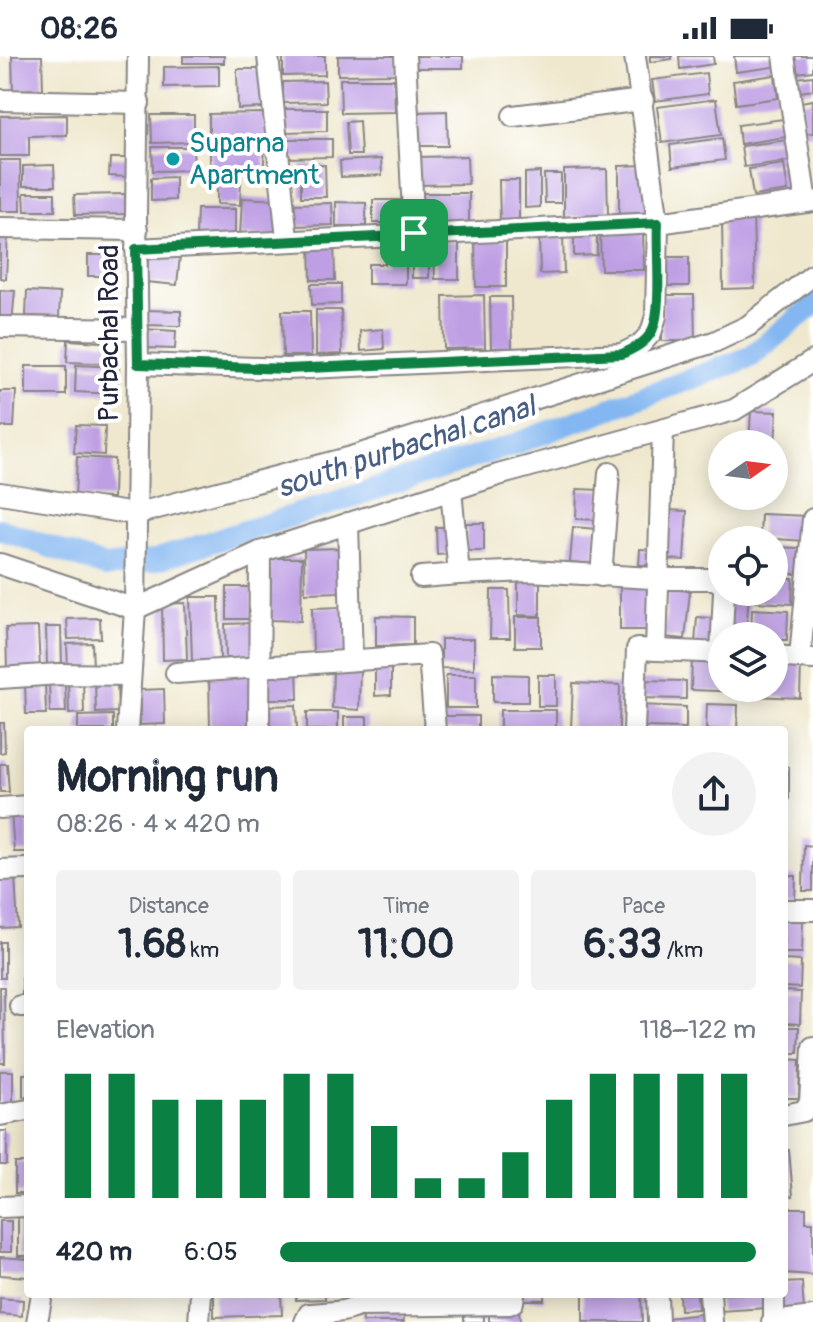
<!DOCTYPE html>
<html lang="en">
<head>
<meta charset="utf-8">
<style>
  :root { --surface:#fff; --page:#f2f2f3; --text:#1f2937; --muted:#747a83; --accent:#0b8043 }
  body { margin:0; font-family:Pangolin,sans-serif; background:var(--page); color:var(--text); height:100vh; display:flex; flex-direction:column; font-size:30px; white-space:nowrap }
  * { box-sizing:border-box; margin:0 }
  p { font-size:26px; color:var(--muted) }
  .icon { flex:none; width:44px; height:44px; fill:none; stroke:currentColor; stroke-width:2; stroke-linecap:round; stroke-linejoin:round }
  .map { position:relative; flex:1; overflow:hidden }
  .sheet { position:absolute; left:24px; top:670px; width:764px; height:572px; display:flex; flex-direction:column; background:var(--surface); border-radius:8px; box-shadow:0 4px 20px #0003 }
  .sheet>* { flex:none }
  .needle { width:52px; rotate:76deg }
  .tools { position:absolute; left:708px; top:374px; display:grid; gap:16px }
  .tools a { display:grid; place-items:center; width:80px; height:80px; border-radius:50%; background:var(--surface); box-shadow:0 4px 20px #0003; font-size:40px }
  .pin { position:absolute; display:grid; place-items:center; width:68px; height:68px; color:#fff; margin:-34px; border-radius:16px; box-shadow:0 4px 12px #0006 }
  .round { display:grid; place-items:center; flex:none; width:84px; height:84px; border-radius:42px; background:var(--page) }
  .headline { display:flex; align-items:center; justify-content:space-between; height:136px; padding:0 32px }
  h1 { font-size:44px; font-weight:700; line-height:60px }
  .metrics { display:grid; grid-template-columns:repeat(3,1fr); gap:12px; height:136px; padding:8px 32px }
  .metrics div { display:grid; align-content:center; border-radius:8px; background:var(--page); text-align:center }
  .metrics b { font-size:40px; font-weight:700 }
  .metrics small { font-size:22px; font-weight:400 }
  .metrics p { font-size:22px }
  .chart { height:224px; padding:16px 32px }
  .chart p { display:flex; justify-content:space-between }
  .chart svg { width:100%; height:144px; margin-top:8px; stroke:var(--accent); stroke-width:6 }
  ul { padding:0 32px; list-style:none; font-size:26px }
  li { display:grid; grid-template-columns:128px 96px 1fr; align-items:center; height:60px }
  li i { height:20px; border-radius:10px; background:var(--accent) }
  .status { display:flex; justify-content:space-between; align-items:center; height:56px; padding:0 40px; background:var(--surface); direction:ltr }
  .status svg { height:22px; fill:currentColor }
  .map>svg:first-child { display:block }
  .lines { fill:none; stroke-linecap:round; stroke-linejoin:round }
  .canal { stroke:#84b7f1; stroke-width:22 }
  .building { fill:#be9fe4 }
  .minor-casing { stroke:#888584; stroke-width:24 }
  .minor { stroke:#fff; stroke-width:20 }
  .route-casing { stroke:#fff; stroke-width:16 }
  .route { stroke:#0b8043; stroke-width:10 }
  .culture-dot { fill:#0f9aa8; stroke:#fff; stroke-width:3 }
  .labels { text-anchor:middle; dominant-baseline:central; stroke-width:8; stroke-linejoin:round; paint-order:stroke }
  .culture-label { font-size:28px; fill:#0d838f; stroke:#fff; text-anchor:start }
  .street-label { font-size:28px; fill:#22223b; stroke:#fff }
  .water-label { font-size:30px; font-style:italic; fill:#495e84; stroke:#fff }
</style>
</head>
<body>
<div class="status"><b>08:26</b><svg viewBox="0 0 49 12"><path d="M0 12V9h3v3zM5 12V6h3v6zM10 12V3h3v9zM15 12V0h3v12zM26 1h20v11H26zM47 4h2v5h-2z"/></svg></div>
<div class="map">
<svg width="813" height="1266" viewBox="0 0 813 1266">
  <rect width="100%" height="100%" fill="#fff"/>
  <filter id="ink" filterUnits="userSpaceOnUse"><feTurbulence type="fractalNoise" baseFrequency=".0125" numOctaves="2"/><feDisplacementMap in="SourceGraphic" scale="16" xChannelSelector="R" yChannelSelector="G"/><feConvolveMatrix kernelMatrix="1 2 1 2 8 2 1 2 1" color-interpolation-filters="sRGB"/></filter>
  <filter id="wash" filterUnits="userSpaceOnUse"><feTurbulence type="fractalNoise" baseFrequency=".006" numOctaves="4" result="noise"/><feDisplacementMap in="SourceGraphic" scale="32" xChannelSelector="R" yChannelSelector="G"/><feGaussianBlur stdDeviation="1.8" result="paint"/><feColorMatrix in="noise" values="0 0 0 0 0 0 0 0 0 0 0 0 0 0 0 0 0 1.4 0 .05"/><feComposite in="paint" operator="in"/></filter>
  <g filter="url(#wash)">
    <rect width="100%" height="100%" fill="#efe8ce"/>
    <g class="lines">
      <!-- canal -->
      <polyline class="canal" points="0,473 106,511 152,505 512,389 750,301 813,249"/>
    </g>
    <g id="blocks">
      <!-- building -->
      <g class="building">
        <polygon points="12,0 42,0 43,33 13,34"/>
        <rect x="183" y="0" width="41" height="7"/>
        <polygon points="283,0 325,0 325,19 283,20"/>
        <polygon points="338,0 396,0 397,18 338,19"/>
        <rect x="406" y="0" width="57" height="12"/>
        <polygon points="650,0 672,0 672,3 650,6"/>
        <polygon points="679,0 713,0 714,8 680,13"/>
        <polygon points="734,0 779,0 780,10 736,16"/>
        <polygon points="795,0 813,0 813,15 797,17"/>
        <polygon points="219,10 219,30 164,31 164,11"/>
        <polygon points="237,13 262,13 263,52 238,53"/>
        <polygon points="706,17 708,38 655,45 652,24"/>
        <polygon points="775,19 778,42 736,48 733,25"/>
        <polygon points="813,20 813,34 800,36 797,22"/>
        <polygon points="340,23 394,23 395,56 341,57"/>
        <polygon points="325,25 326,46 283,47 283,26"/>
        <polygon points="716,43 721,79 662,87 657,51"/>
        <polygon points="813,44 813,77 804,78 800,46"/>
        <polygon points="283,53 327,53 327,75 284,76"/>
        <polygon points="447,55 448,90 416,90 415,56"/>
        <polygon points="266,57 266,82 209,83 209,58"/>
        <polygon points="67,59 67,79 29,80 29,100 0,100 0,60"/>
        <polygon points="151,59 194,59 194,86 152,87"/>
        <polygon points="783,63 786,81 740,88 738,69"/>
        <polygon points="359,65 361,99 348,99 346,66"/>
        <polygon points="722,82 725,104 672,111 670,89"/>
        <polygon points="286,83 332,83 332,101 286,102"/>
        <polygon points="787,84 790,105 744,111 741,90"/>
        <polygon points="264,89 264,114 210,114 210,90"/>
        <polygon points="152,91 193,91 194,114 153,115"/>
        <polygon points="467,100 468,128 416,129 416,101"/>
        <polygon points="110,102 133,102 132,121 109,120"/>
        <polygon points="381,103 382,119 341,121 340,105"/>
        <polygon points="0,104 20,104 21,155 0,155"/>
        <polygon points="784,108 788,135 753,140 749,113"/>
        <polygon points="54,109 55,130 23,130 23,110"/>
        <polygon points="325,109 326,141 301,141 301,110"/>
        <polygon points="646,109 647,157 619,158 619,110"/>
        <polygon points="607,113 608,160 564,161 564,114"/>
        <polygon points="540,116 540,151 525,152 525,117"/>
        <polygon points="544,118 561,118 561,147 545,147"/>
        <polygon points="175,121 175,144 151,145 151,122"/>
        <polygon points="217,122 241,123 240,149 217,148"/>
        <polygon points="499,124 519,124 519,166 500,167"/>
        <polygon points="24,137 55,137 55,155 25,155"/>
        <polygon points="417,137 469,137 469,167 417,168"/>
        <polygon points="125,138 125,158 75,159 74,139"/>
        <polygon points="242,142 281,144 280,181 240,180"/>
        <rect x="373" y="144" width="26" height="23"/>
        <polygon points="336,146 366,147 366,170 336,170"/>
        <polygon points="332,147 333,169 292,170 292,148"/>
        <polygon points="197,153 235,153 235,183 196,182"/>
        <polygon points="753,158 755,232 723,233 722,159"/>
        <polygon points="0,174 8,175 6,223 0,222"/>
        <polygon points="574,174 597,174 597,199 574,200"/>
        <polygon points="563,177 564,217 540,218 539,178"/>
        <polygon points="600,177 643,177 644,214 601,214"/>
        <polygon points="334,183 335,224 311,224 310,184"/>
        <polygon points="385,184 406,184 406,228 368,228 368,208 385,208"/>
        <polygon points="475,184 506,184 506,231 476,231"/>
        <rect x="412" y="185" width="17" height="37"/>
        <polygon points="434,186 459,186 459,223 435,223"/>
        <polygon points="149,196 180,199 177,229 146,226"/>
        <polygon points="88,199 114,199 115,220 88,220"/>
        <rect x="659" y="201" width="30" height="29"/>
        <polygon points="311,228 341,228 341,248 312,249"/>
        <polygon points="0,234 15,235 12,267 0,266"/>
        <polygon points="27,235 60,237 59,261 26,260"/>
        <polygon points="484,239 485,292 444,293 443,240"/>
        <polygon points="662,239 694,239 695,285 662,285"/>
        <polygon points="490,241 511,241 512,292 491,292"/>
        <polygon points="144,254 181,255 181,270 143,269"/>
        <polygon points="316,254 341,254 342,298 316,299"/>
        <polygon points="282,255 310,255 311,300 283,300"/>
        <polygon points="144,273 176,275 175,293 143,292"/>
        <polygon points="383,273 384,293 361,295 360,275"/>
        <polygon points="68,284 117,287 116,308 67,306"/>
        <polygon points="76,309 119,311 117,338 75,336"/>
        <rect x="26" y="310" width="40" height="29"/>
        <polygon points="0,335 16,335 14,371 0,371"/>
        <polygon points="751,355 777,356 775,388 749,388"/>
        <polygon points="76,369 105,370 104,399 74,397"/>
        <polygon points="77,401 114,403 113,442 75,441"/>
        <polygon points="577,433 601,434 601,464 576,463"/>
        <polygon points="666,454 687,455 684,504 663,503"/>
        <polygon points="761,458 808,460 806,485 760,482"/>
        <rect x="466" y="467" width="18" height="28"/>
        <polygon points="436,471 450,471 450,498 437,499"/>
        <polygon points="573,471 597,473 594,508 570,506"/>
        <polygon points="774,491 799,492 798,518 774,517"/>
        <polygon points="343,492 344,536 305,537 304,493"/>
        <polygon points="640,493 656,494 655,509 639,509"/>
        <polygon points="271,502 302,502 301,565 270,564"/>
        <polygon points="774,521 793,522 792,548 756,546 757,536 774,536"/>
        <polygon points="518,525 540,525 540,560 518,559"/>
        <rect x="620" y="528" width="28" height="46"/>
        <rect x="227" y="531" width="25" height="32"/>
        <polygon points="668,533 690,535 685,583 664,581"/>
        <polygon points="491,534 509,534 510,582 490,582"/>
        <polygon points="731,536 749,536 746,580 727,580"/>
        <polygon points="190,541 219,541 220,604 192,605"/>
        <polygon points="185,547 187,603 163,604 162,548"/>
        <polygon points="345,551 347,597 313,598 312,552"/>
        <polygon points="752,553 788,555 787,584 774,584 774,580 751,580"/>
        <polygon points="376,560 413,561 413,589 376,590"/>
        <rect x="515" y="561" width="26" height="30"/>
        <polygon points="697,561 720,563 718,590 695,588"/>
        <polygon points="100,562 101,582 68,583 67,563"/>
        <polygon points="255,567 256,602 226,602 225,568"/>
        <polygon points="38,571 40,614 7,615 6,572"/>
        <polygon points="46,571 61,571 62,611 47,611"/>
        <polygon points="441,583 474,583 474,613 441,612"/>
        <polygon points="92,587 93,613 68,614 67,588"/>
        <polygon points="692,600 722,601 722,632 744,632 744,636 691,634"/>
        <polygon points="774,605 801,606 800,642 751,640 751,632 774,632"/>
        <polygon points="375,607 391,607 391,639 375,640"/>
        <polygon points="265,610 297,610 298,643 266,643"/>
        <polygon points="360,610 359,654 332,652 333,611"/>
        <polygon points="250,618 252,674 210,674 209,619"/>
        <polygon points="493,618 528,619 528,646 493,646"/>
        <rect x="446" y="619" width="30" height="33"/>
        <rect x="538" y="619" width="18" height="31"/>
        <polygon points="68,622 83,622 84,657 69,658"/>
        <polygon points="638,624 686,625 686,643 638,642"/>
        <polygon points="117,625 118,656 96,657 95,626"/>
        <polygon points="25,626 45,626 46,658 26,658"/>
        <polygon points="49,626 65,626 66,656 50,656"/>
        <polygon points="573,627 620,629 619,674 571,672"/>
        <polygon points="164,633 165,668 140,669 140,634"/>
        <polygon points="707,648 738,649 737,674 706,673"/>
        <polygon points="296,649 297,674 269,674 268,650"/>
        <polygon points="639,649 686,651 686,672 638,671"/>
        <rect x="500" y="654" width="56" height="20"/>
        <rect x="307" y="656" width="31" height="18"/>
        <polygon points="113,659 113,674 78,674 78,660"/>
        <rect x="442" y="660" width="36" height="14"/>
        <rect x="344" y="661" width="23" height="13"/>
        <polygon points="0,667 4,667 5,696 0,697"/>
        <polygon points="0,708 7,708 9,736 0,736"/>
        <polygon points="784,710 789,711 789,743 784,743"/>
        <polygon points="784,752 788,752 787,782 784,782"/>
        <polygon points="11,755 28,755 28,796 14,796"/>
        <polygon points="804,789 813,790 813,835 803,835"/>
        <polygon points="784,820 796,820 795,844 784,844"/>
        <polygon points="15,821 18,871 0,872 0,822"/>
        <polygon points="784,863 803,864 802,897 784,897"/>
        <rect x="0" y="886" width="5" height="36"/>
        <polygon points="22,901 28,901 28,941 22,940"/>
        <polygon points="784,904 801,905 800,932 784,931"/>
        <polygon points="0,931 4,931 5,1007 0,1007"/>
        <polygon points="784,935 801,936 800,968 784,967"/>
        <polygon points="784,971 799,971 798,997 784,997"/>
        <polygon points="784,1003 800,1004 799,1042 784,1042"/>
        <rect x="0" y="1015" width="13" height="36"/>
        <rect x="23" y="1018" width="5" height="23"/>
        <rect x="0" y="1075" width="7" height="34"/>
        <polygon points="784,1094 789,1094 793,1140 784,1141"/>
        <rect x="15" y="1107" width="13" height="30"/>
        <polygon points="784,1152 806,1152 806,1166 813,1166 813,1219 784,1217"/>
        <rect x="18" y="1161" width="10" height="39"/>
        <rect x="0" y="1165" width="11" height="31"/>
        <polygon points="0,1201 28,1203 28,1221 0,1219"/>
        <polygon points="802,1226 804,1255 781,1257 784,1227"/>
        <polygon points="214,1238 281,1238 282,1259 214,1261"/>
        <polygon points="296,1238 325,1238 325,1243 296,1244"/>
        <rect x="521" y="1238" width="23" height="6"/>
        <polygon points="583,1238 641,1238 642,1266 583,1266"/>
        <polygon points="679,1238 697,1238 698,1253 680,1254"/>
        <polygon points="719,1238 765,1238 766,1252 720,1255"/>
        <polygon points="0,1242 23,1244 22,1260 0,1258"/>
        <polygon points="519,1251 520,1266 489,1266 489,1252"/>
        <polygon points="484,1252 484,1266 464,1266 464,1253"/>
        <polygon points="403,1254 404,1266 363,1266 362,1257"/>
        <polygon points="700,1258 701,1266 668,1266 667,1262"/>
      </g>
    </g>
  </g>
  <g filter="url(#ink)">
    <use href="#blocks" fill-opacity="0" stroke="#888584" stroke-width="2"/>
    <g class="lines">
      <!-- minor casing -->
      <g class="minor-casing">
        <g id="minor">
          <polyline points="268,0 287,183"/>
          <polyline points="405,0 414,177"/>
          <polyline points="784,0 806,146 813,145"/>
          <polyline points="0,44 139,47"/>
          <polyline points="513,60 643,44"/>
          <polyline points="0,172 137,174"/>
          <polyline points="136,193 658,167 806,146"/>
          <polyline points="0,271 138,273"/>
          <polyline points="138,308 287,313 622,298 640,289 651,277 656,260 658,167 635,0"/>
          <polyline points="451,434 459,518 530,515 670,523 715,523 722,528"/>
          <polyline points="0,437 135,458 351,401 714,286 748,270 813,219"/>
          <polyline points="348,467 352,604"/>
          <polyline points="0,508 135,553 260,496 498,419 734,354 813,305"/>
          <polyline points="601,520 609,417"/>
          <polyline points="421,521 459,518"/>
          <polyline points="656,594 663,374"/>
          <polyline points="721,597 724,536"/>
          <polyline points="774,600 813,603"/>
          <polyline points="800,601 813,463"/>
          <polyline points="176,617 429,599 435,674"/>
          <polyline points="0,622 59,618 130,619"/>
          <polyline points="127,674 135,553 138,308 136,159 138,0"/>
          <polyline points="259,674 260,496"/>
          <polyline points="634,674 637,593 722,597"/>
          <polyline points="0,752 28,750"/>
          <polyline points="0,814 28,813"/>
          <polyline points="784,854 813,854"/>
          <polyline points="20,950 28,950"/>
          <polyline points="0,1059 28,1054"/>
          <polyline points="784,1059 804,1055 810,1046 813,991"/>
          <polyline points="0,1151 28,1150"/>
          <polyline points="657,1238 658,1266"/>
          <polyline points="710,1238 712,1266"/>
          <polyline points="774,1238 774,1266"/>
          <polyline points="361,1250 509,1248 513,1246 514,1238"/>
          <polyline points="37,1266 42,1238"/>
          <polyline points="199,1266 201,1238"/>
          <path d="M 305,1266 L 309,1258 C 331,1256 354,1258 369,1241"/>
          <polyline points="772,1266 813,1261"/>
        </g>
      </g>
      <!-- minor -->
      <use href="#minor" class="minor"/>
    </g>
  </g>
  <g class="lines" filter="url(#ink)">
    <!-- route casing -->
    <g class="route-casing">
      <path id="route" d="M 658,167 C 656,194 663,253 652,275 C 646,287 633,293 622,298 L 287,313 L 138,308 L 136,193 Z"/>
    </g>
    <!-- route -->
    <use href="#route" class="route"/>
  </g>
  <!-- markers -->
  <circle class="culture-dot" cx="173" cy="103" r="8"/>
  <g class="labels">
    <!-- culture labels -->
    <g class="culture-label">
      <text x="189" y="87">Suparna<tspan x="189" dy="32">Apartment</tspan></text>
    </g>
    <!-- street labels -->
    <g class="street-label">
      <text transform="translate(109 277) rotate(-90)">Purbachal Road</text>
    </g>
    <!-- water labels -->
    <g class="water-label">
      <text transform="translate(406 391) rotate(-18)">south purbachal canal</text>
    </g>
  </g>
</svg>
<div class="tools">
<a><svg class="needle" viewBox="-14 -14 28 28"><path d="M0-13l5 13h-10z" fill="#e53935"/><path d="M0 13l5-13h-10z" fill="#747a83"/></svg></a>
<a><svg class="icon" aria-label="locate" viewBox="0 0 24 24"><circle cx="12" cy="12" r="6"/><path d="M12 2v4M12 18v4M2 12h4M18 12h4"/></svg></a>
<a><svg class="icon" aria-label="layers" viewBox="0 0 24 24"><path d="M12 4l9 5-9 5-9-5zM3 14l9 5 9-5"/></svg></a>
</div>
<div class="pin" style="left:414px;top:177px;background:#1e9e55"><svg class="icon" aria-label="arrive" viewBox="0 0 24 24"><path d="M6 21V4h12l-3 4 3 4H6"/></svg></div>
<section class="sheet">
<div class="headline"><div><h1>Morning run</h1><p>08:26 · 4 × 420 m</p></div><a class="round"><svg class="icon" aria-label="share" viewBox="0 0 24 24"><path d="M12 15V3M7 8l5-5 5 5M5 13v7h14v-7"/></svg></a></div>
<div class="metrics">
<div><p>Distance</p><b>1.68<small> km</small></b></div>
<div><p>Time</p><b>11:00</b></div>
<div><p>Pace</p><b>6:33<small> /km</small></b></div>
</div>
<div class="chart"><p><span>Elevation</span>118–122 m</p>
<svg viewBox="0 0 160 44" preserveAspectRatio="none"><path d="M5 44V6M15 44V6M25 44V14M35 44V14M45 44V14M55 44V6M65 44V6M75 44V22M85 44V38M95 44V38M105 44V30M115 44V14M125 44V6M135 44V6M145 44V6M155 44V6"/></svg>
</div>
<ul>
<li><b>420 m</b>6:05<i style="width:100%"></i></li>
</ul>
</section>
</div>
</body>
</html>
